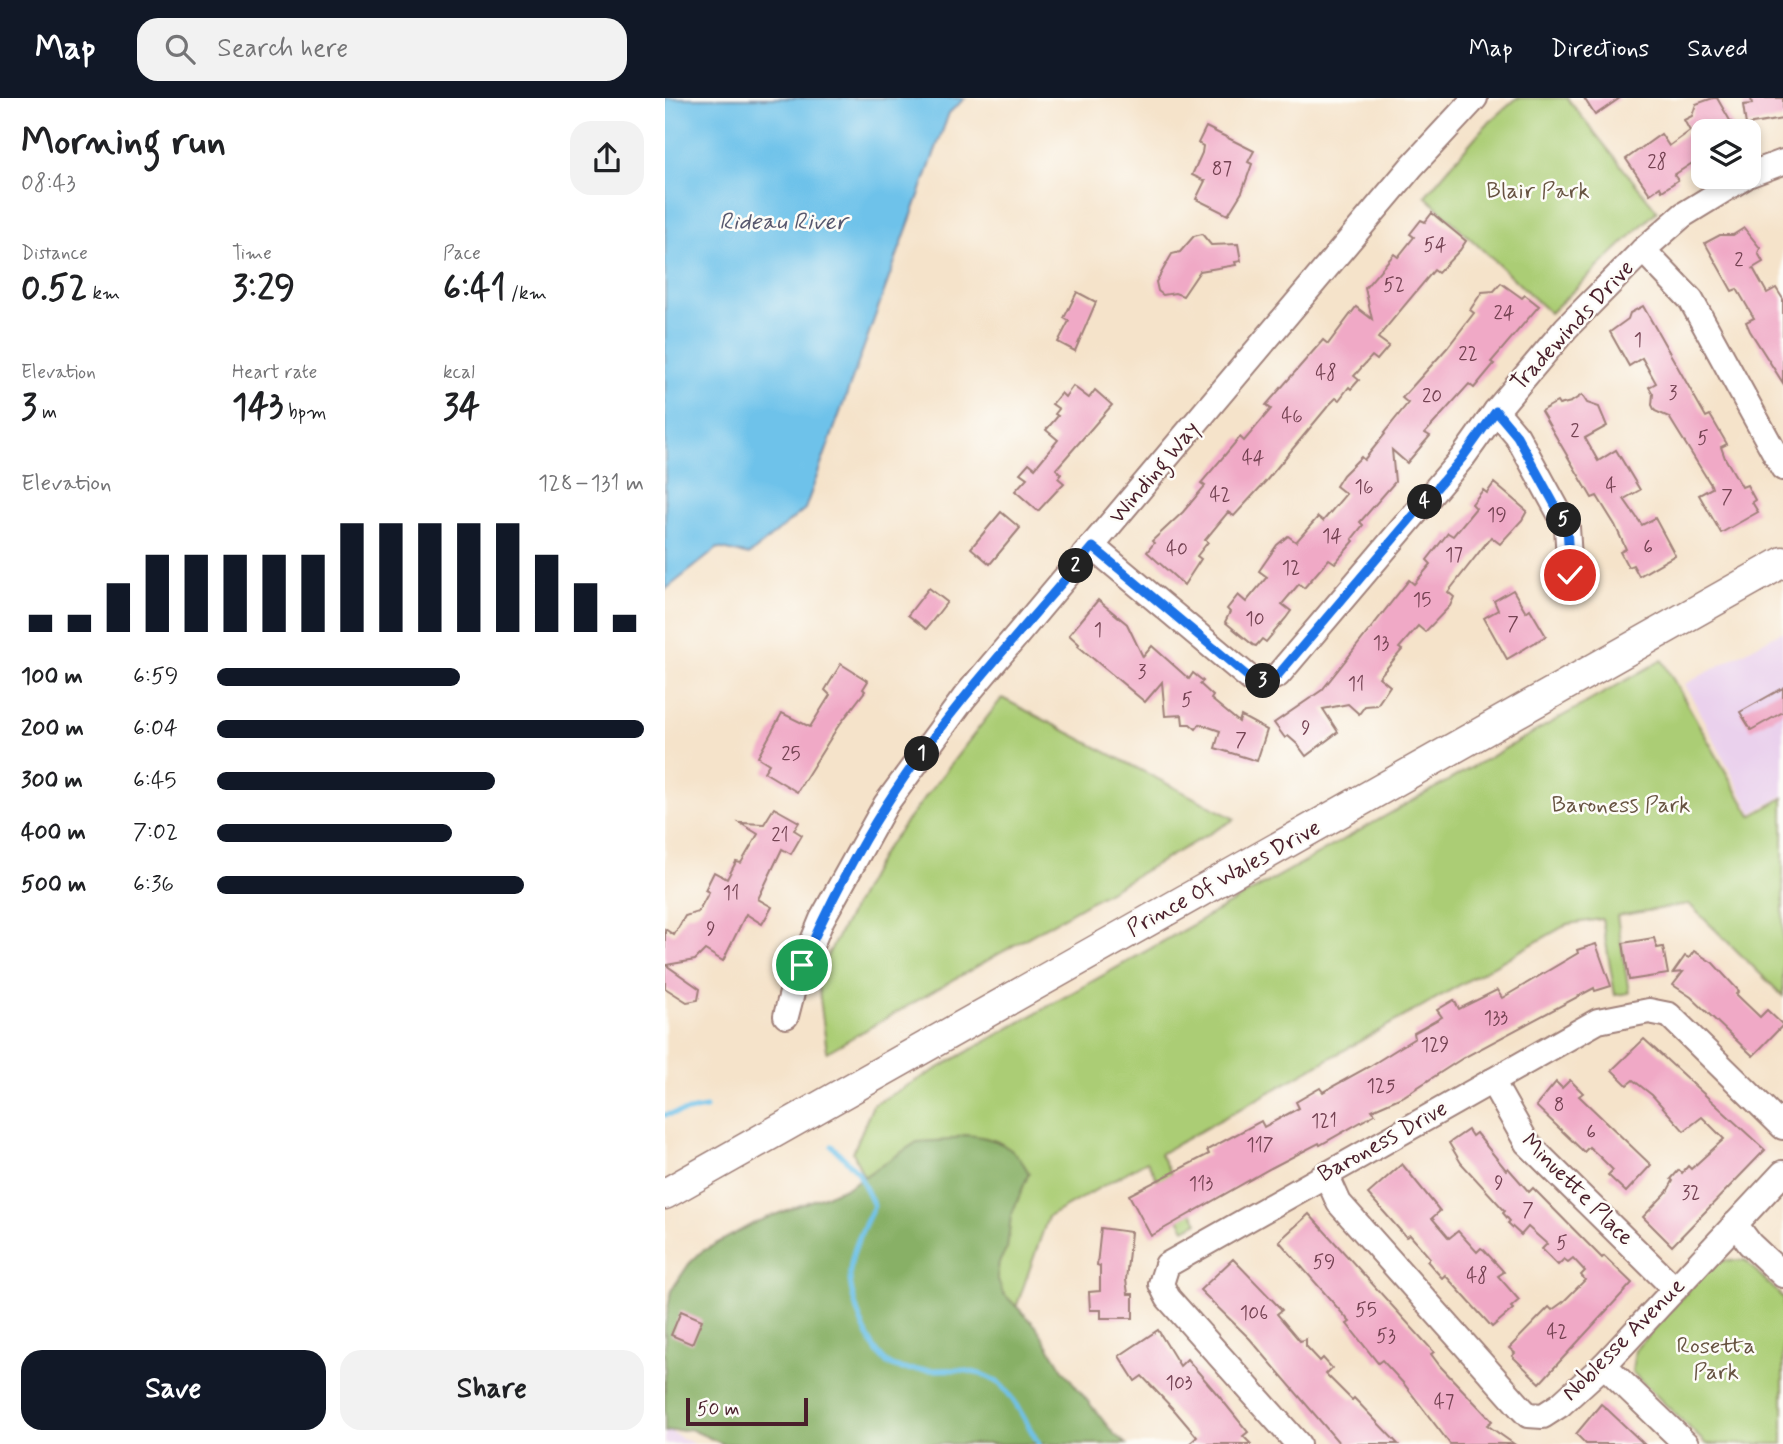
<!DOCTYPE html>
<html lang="en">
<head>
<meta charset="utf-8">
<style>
  :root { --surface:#fff; --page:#f2f2f2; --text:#202124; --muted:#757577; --accent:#111827 }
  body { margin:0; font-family:Mynerve,sans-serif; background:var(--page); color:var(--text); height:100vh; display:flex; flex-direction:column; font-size:26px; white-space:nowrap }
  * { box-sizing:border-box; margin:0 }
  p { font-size:23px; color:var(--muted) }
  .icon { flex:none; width:38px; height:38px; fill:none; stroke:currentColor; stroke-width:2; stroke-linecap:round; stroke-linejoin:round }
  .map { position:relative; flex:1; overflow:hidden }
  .panel { display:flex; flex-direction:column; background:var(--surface); width:665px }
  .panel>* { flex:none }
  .buttons { position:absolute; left:1026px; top:21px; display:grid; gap:14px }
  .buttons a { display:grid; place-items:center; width:70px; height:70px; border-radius:14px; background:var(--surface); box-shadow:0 4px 10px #0003; font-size:35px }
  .scale { position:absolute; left:21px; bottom:18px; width:122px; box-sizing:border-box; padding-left:7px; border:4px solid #4a1f2b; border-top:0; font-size:19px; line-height:24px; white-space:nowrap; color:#4a1f2b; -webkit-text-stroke:5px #fdfcf7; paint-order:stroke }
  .pin { position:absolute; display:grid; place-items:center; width:60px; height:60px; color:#fff; margin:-30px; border:4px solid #fff; border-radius:50%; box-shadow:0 2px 7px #0007 }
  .km { position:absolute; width:35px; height:35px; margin:-18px; border-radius:50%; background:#222; color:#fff; font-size:19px; line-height:35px; text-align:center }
  .round { display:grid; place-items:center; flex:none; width:74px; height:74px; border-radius:21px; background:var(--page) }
  .overview { display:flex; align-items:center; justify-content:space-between; height:119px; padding:0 21px }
  h1 { font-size:38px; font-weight:700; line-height:52px }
  .figures { display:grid; grid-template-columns:repeat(3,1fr); gap:10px; height:119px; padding:7px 21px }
  .figures div { display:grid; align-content:center }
  .figures b { font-size:35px; font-weight:700 }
  .figures small { font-size:19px; font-weight:400 }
  .figures p { font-size:19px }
  .chart { height:196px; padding:14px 21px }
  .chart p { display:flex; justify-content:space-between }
  .chart svg { width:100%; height:126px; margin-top:7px; stroke:var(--accent); stroke-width:6 }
  .cta { display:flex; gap:14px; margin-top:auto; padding:14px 21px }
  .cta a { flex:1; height:80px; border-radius:21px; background:var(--accent); color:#fff; font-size:28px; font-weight:700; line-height:80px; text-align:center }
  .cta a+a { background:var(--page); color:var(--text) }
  ul { padding:0 21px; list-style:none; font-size:23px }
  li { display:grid; grid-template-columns:112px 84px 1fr; align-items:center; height:52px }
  li i { height:18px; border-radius:9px; background:var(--accent) }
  header { display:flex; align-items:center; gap:42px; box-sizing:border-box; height:98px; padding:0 35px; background:var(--accent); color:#fff }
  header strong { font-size:33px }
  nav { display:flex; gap:38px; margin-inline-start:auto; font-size:24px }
  .search { width:490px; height:63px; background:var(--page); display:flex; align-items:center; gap:18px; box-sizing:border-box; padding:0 24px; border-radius:21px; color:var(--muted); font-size:26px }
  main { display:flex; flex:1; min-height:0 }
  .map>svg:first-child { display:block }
  .built { fill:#ead1ed }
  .green { fill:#abcd75; stroke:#7a7650; stroke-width:2 }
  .forest { fill:#88b066; stroke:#696848; stroke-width:2 }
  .water { fill:#6ec2ea; stroke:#5c708a; stroke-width:2 }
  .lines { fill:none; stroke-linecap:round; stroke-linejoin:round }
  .stream { stroke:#6ec2ea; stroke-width:5 }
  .building { fill:#f0a9c6 }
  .minor-casing { stroke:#a0817a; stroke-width:28 }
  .major-casing { stroke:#a0817a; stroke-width:33 }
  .minor { stroke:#fff; stroke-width:24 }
  .major { stroke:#fff; stroke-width:30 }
  .route-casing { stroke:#fff; stroke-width:14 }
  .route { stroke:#1a73e8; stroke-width:9 }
  .labels { text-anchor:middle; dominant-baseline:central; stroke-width:5; stroke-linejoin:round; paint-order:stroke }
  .number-label { font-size:19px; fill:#744252 }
  .park-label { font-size:23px; fill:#675341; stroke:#fdfcf7 }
  .street-label { font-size:23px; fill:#4a1f2b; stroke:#fdfcf7 }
  .water-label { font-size:24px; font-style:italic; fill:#57586e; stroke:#fdfcf7 }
</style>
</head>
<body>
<header>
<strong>Map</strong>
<div class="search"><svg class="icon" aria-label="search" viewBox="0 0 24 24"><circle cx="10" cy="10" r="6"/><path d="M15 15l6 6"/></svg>Search here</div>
<nav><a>Map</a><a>Directions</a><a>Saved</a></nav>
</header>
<main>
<section class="panel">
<div class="overview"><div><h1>Morning run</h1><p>08:43</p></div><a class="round"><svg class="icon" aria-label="share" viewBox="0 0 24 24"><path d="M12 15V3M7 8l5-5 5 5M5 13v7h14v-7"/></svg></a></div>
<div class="figures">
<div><p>Distance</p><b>0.52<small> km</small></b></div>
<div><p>Time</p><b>3:29</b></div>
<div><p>Pace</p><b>6:41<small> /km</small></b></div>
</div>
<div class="figures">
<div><p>Elevation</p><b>3<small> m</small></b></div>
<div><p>Heart rate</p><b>143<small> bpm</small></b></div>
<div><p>kcal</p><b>34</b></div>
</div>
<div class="chart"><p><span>Elevation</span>128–131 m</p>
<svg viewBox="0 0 160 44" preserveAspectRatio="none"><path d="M5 44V38M15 44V38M25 44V27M35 44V17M45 44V17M55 44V17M65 44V17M75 44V17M85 44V6M95 44V6M105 44V6M115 44V6M125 44V6M135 44V17M145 44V27M155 44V38"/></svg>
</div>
<ul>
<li><b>100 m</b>6:59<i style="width:57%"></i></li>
<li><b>200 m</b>6:04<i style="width:100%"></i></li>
<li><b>300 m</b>6:45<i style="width:65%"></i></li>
<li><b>400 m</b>7:02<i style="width:55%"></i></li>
<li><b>500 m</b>6:36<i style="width:72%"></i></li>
</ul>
<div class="cta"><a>Save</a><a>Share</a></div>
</section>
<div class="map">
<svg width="1118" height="1346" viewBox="0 0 1118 1346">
  <rect width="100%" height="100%" fill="#fdfcf7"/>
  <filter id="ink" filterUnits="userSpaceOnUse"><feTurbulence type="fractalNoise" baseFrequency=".0143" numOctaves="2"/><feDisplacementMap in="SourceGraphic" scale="14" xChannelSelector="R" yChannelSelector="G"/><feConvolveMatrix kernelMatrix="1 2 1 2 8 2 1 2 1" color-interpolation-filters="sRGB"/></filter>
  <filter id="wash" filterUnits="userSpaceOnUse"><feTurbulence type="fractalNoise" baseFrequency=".00686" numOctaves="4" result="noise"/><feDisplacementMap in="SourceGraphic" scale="28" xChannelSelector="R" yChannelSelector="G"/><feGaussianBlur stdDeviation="1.57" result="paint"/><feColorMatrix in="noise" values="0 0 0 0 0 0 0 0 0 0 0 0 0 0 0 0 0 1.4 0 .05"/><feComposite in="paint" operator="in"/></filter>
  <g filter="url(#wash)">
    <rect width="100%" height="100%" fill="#f5e3ca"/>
    <!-- built -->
    <g class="built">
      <polygon points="1118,533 1118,698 1087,715 1020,586"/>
      <polygon points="0,1331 29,1346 0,1346"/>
    </g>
    <!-- green -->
    <g class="green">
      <polygon points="852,0 902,0 992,113 885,215 760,98 818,30"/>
      <polygon points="997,562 1086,718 1118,700 1118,898 1024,806 952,818 964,895 950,897 937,821 903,826 495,1056 533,1124 520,1131 482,1063 383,1119 339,1244 254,1206 188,1054 208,1007"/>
      <polygon points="337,600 570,721 162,954 152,877 218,754"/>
      <polygon points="1080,1162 1118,1200 1118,1346 1041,1346 967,1274 970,1252 1049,1163"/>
    </g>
    <!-- forest -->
    <path class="forest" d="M 299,1037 C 329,1038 350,1048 364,1075 L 346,1118 L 342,1151 L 334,1164 L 332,1179 L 338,1195 L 371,1228 L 398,1272 L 449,1336 L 461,1346 L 58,1346 L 25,1331 L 0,1334 L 0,1228 L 6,1193 L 24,1166 L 36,1154 L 91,1124 L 183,1089 L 252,1044 L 284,1042 Z"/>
    <!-- water -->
    <polygon class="water" points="0,0 300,0 284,15 140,411 84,457 53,450 0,492"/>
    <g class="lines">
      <!-- stream -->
      <g class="stream">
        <polyline points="0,1017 41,1010"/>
        <path d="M 167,1048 L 193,1074 L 209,1108 C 199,1129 187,1150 185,1173 C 183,1197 206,1265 233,1270 C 267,1277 300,1263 332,1284 C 345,1291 365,1332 374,1346"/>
      </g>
    </g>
    <g id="blocks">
      <!-- building -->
      <g class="building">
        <polygon points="919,0 955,0 930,17"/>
        <polygon points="1048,0 1052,0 1071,33 1038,33 1038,63 1032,62 1009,77 1013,82 997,93 995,89 985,96 961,61 996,36 1004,48 1025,33 1019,22 1027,18 1031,6"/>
        <polygon points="1086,0 1118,0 1118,21 1081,27 1078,7 1087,6"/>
        <polygon points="541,29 589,53 583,64 587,66 577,94 563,117 531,101 540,83 527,77 537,55 538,48 533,45"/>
        <polygon points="767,115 801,143 795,152 773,175 769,172 719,232 713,240 724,248 712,262 707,258 689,278 694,282 686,291 684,289 674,302 671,300 664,307 601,383 569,418 563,414 540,442 543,444 532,458 536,461 519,487 482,454 489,445 487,443 518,414 540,388 536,385 575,339 579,343 606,311 601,307 658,242 663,246 691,209 707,221 700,190 729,156 733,159 749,139 745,136 756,122 760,124"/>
        <polygon points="1079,130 1095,150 1093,155 1098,164 1088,170 1102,195 1111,190 1118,201 1118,285 1085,233 1081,224 1089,220 1072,191 1067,193 1040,145 1055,137 1068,137"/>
        <polygon points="537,136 546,147 573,146 576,163 570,164 571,167 535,173 518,198 510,195 498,197 493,193 491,184 507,156 515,154 529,138"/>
        <polygon points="836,185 857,200 860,197 874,208 826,264 829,266 809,290 804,286 760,335 765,338 742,365 727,352 730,384 695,424 698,427 687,441 689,443 670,465 664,461 639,490 634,486 617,506 626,513 621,520 601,544 597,541 591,548 588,547 560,524 565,514 562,511 573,497 581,504 602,479 594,473 612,447 623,438 631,444 653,419 658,423 681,396 671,388 678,377 696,359 699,362 720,336 719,335 743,305 737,300 782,250 809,215 805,212 817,194 829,193"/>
        <polygon points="412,194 431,204 410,253 393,244 404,223 399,220"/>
        <polygon points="978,208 1041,319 1045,317 1062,346 1056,349 1060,360 1077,389 1082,387 1090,402 1087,404 1093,414 1056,435 1034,397 1047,390 1046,387 1004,319 990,313 987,307 988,296 984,289 991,285 977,260 964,268 945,234 963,221 965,215"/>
        <polygon points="408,288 424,300 430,292 447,307 391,371 396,376 393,380 399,385 373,413 350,393 362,380 355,375 364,365 370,370 393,342 381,332 393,318 390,316 394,311 387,306 396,295 400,299"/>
        <polygon points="917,297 922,305 934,309 942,328 920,340 933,363 951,352 975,392 959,401 977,427 990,420 1010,457 974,478 968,467 963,469 955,454 961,451 950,427 932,398 927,400 876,313 892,304 894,307 906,304"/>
        <polygon points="829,385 862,413 857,422 835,446 826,439 783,494 789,499 785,508 760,534 753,528 734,550 737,552 714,579 725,588 712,607 700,608 694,616 683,606 658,611 673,634 641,658 632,646 623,638 620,640 609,625 657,592 744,482 749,486 766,466 762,462 783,435 788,438 811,410 807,406 818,392 822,395"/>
        <polygon points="336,414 355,430 325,466 306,450"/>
        <polygon points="264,490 282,504 261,531 243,517"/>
        <polygon points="848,492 861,514 865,511 881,538 842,561 819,520 833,512 829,503"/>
        <polygon points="433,502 462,526 478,559 487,548 524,581 528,575 538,583 535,586 548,598 546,601 574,624 576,618 602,632 592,663 550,650 555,633 535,626 531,631 525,626 518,626 517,617 500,618 497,584 480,604 413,548 414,546 404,537"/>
        <polygon points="176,566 203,583 198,591 200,593 172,630 132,694 99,674 104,666 93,659 117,615 145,629 165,597 160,592"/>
        <polygon points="1118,590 1118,614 1086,632 1075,614"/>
        <polygon points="109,710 134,724 129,732 137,737 126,756 117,751 93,801 107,809 97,826 81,816 58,863 40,852 30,862 1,867 35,891 33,902 22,904 0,890 0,831 9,837 20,818 33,814 44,794 40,792 49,774 62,781 71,764 76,765 93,736 75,725 99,726"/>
        <polygon points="989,840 992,850 998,849 1003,876 964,882 958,845"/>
        <polygon points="931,846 946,888 930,893 929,890 798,960 739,998 707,1012 710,1016 655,1047 654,1045 606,1070 486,1138 464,1097 544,1056 542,1052 596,1023 599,1029 634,1010 631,1004 655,990 658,994 705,968 750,940 749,935 777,919 772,912 789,902 794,911 832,892 837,900 913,855 912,852"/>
        <polygon points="1029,853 1048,865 1074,893 1071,896 1095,919 1102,912 1118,927 1088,958 1026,899 1008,887 1018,874 1008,875 1020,858 1024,860"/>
        <polygon points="979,941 1100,1052 1007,1148 978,1119 1002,1094 1008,1083 1006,1081 1014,1072 1017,1075 1023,1068 1026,1071 1059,1041 1037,1019 1019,1033 987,997 968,982 962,987 947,972"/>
        <polygon points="905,982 918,995 914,998 986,1067 961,1094 943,1077 948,1072 935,1059 924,1049 919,1054 871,1008 891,984 897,990"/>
        <polygon points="803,1032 807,1038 811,1035 841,1072 843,1070 864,1094 868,1090 937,1160 939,1158 967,1185 875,1285 847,1258 850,1255 844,1250 884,1209 887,1212 898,1204 920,1182 916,1177 920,1173 908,1160 903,1164 899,1161 893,1167 877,1151 882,1146 863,1129 856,1137 843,1125 845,1123 838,1115 840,1113 796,1065 784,1045"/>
        <polygon points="737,1066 775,1113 767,1120 784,1140 793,1133 812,1154 816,1150 819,1152 839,1174 833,1178 854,1202 846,1209 848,1211 827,1229 780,1177 777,1180 762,1163 765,1160 745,1137 741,1139 703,1096"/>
        <polygon points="644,1116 769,1254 766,1256 775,1268 827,1323 822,1327 849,1346 785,1346 739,1286 717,1262 713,1265 682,1226 685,1224 614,1143"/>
        <polygon points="436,1130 466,1134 461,1182 463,1196 468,1196 468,1220 436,1220 436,1212 425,1212 424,1194 435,1193 435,1168 432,1167"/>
        <polygon points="568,1161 617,1212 612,1216 635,1243 641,1241 641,1248 655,1263 658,1260 667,1270 661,1276 687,1302 689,1300 733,1346 675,1346 585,1241 535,1192"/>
        <polygon points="16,1213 37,1222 27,1246 6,1237"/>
        <polygon points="493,1232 515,1268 522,1261 553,1297 583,1334 578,1338 586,1346 524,1346 532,1339 510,1313 477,1278 470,1283 454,1258"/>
        <polygon points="936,1306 942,1311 979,1346 921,1346 911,1336"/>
      </g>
    </g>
  </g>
  <g filter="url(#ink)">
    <use href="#blocks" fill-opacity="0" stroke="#a0817a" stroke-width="2"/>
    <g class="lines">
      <!-- minor casing -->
      <g class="minor-casing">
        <g id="minor">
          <polyline points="1083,77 1118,64"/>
          <polyline points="978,152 1026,202 1118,370"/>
          <polyline points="831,313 852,338 902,429 905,477"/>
          <polyline points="428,449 587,582 600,583 613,577 798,359 831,313 901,230 978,152 1018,117 1080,79"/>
          <polyline points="121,918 128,891 157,821 221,706 299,600 747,68 810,0"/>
          <polyline points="827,983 862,1045 1010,1191"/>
          <polyline points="661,1076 674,1105 857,1311 863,1317 878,1318 895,1307 939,1267 1118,1075"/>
          <polyline points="1070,1126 1085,1146 1118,1177"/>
          <polyline points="939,1267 1021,1346"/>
          <polyline points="633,1346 503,1200 496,1186 502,1167 933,923 984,913 1004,917 1118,1029"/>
        </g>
      </g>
      <!-- major casing -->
      <g class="major-casing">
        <polyline id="major" points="0,1096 1118,464"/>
      </g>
      <!-- minor -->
      <use href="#minor" class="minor"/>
      <!-- major -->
      <use href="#major" class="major"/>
    </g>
  </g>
  <g class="lines" filter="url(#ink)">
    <!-- route casing -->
    <g class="route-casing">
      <path id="route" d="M 137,867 C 161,813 189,757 221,707 C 280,614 357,532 428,449 L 587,582 L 600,583 L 613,577 L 798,359 L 831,313 L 852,338 L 902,429 L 905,477"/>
    </g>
    <!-- route -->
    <use href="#route" class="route"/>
  </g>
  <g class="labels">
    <!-- number labels -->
    <g class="number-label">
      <text x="992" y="64">28</text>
      <text x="557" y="71">87</text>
      <text x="770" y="147">54</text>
      <text x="1074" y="162">2</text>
      <text x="729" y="187">52</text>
      <text x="839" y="215">24</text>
      <text x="973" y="242">1</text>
      <text x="803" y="256">22</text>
      <text x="661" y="275">48</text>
      <text x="1008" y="295">3</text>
      <text x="767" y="298">20</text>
      <text x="627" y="318">46</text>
      <text x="910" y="333">2</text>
      <text x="1038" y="340">5</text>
      <text x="588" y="360">44</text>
      <text x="946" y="388">4</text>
      <text x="699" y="389">16</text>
      <text x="555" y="397">42</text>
      <text x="1062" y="399">7</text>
      <text x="832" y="417">19</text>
      <text x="667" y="438">14</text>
      <text x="983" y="449">6</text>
      <text x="512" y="451">40</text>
      <text x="789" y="457">17</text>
      <text x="626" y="470">12</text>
      <text x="757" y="502">15</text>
      <text x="590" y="521">10</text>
      <text x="848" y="526">7</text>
      <text x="433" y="532">1</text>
      <text x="716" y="545">13</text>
      <text x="477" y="574">3</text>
      <text x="691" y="586">11</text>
      <text x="522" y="602">5</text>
      <text x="641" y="630">9</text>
      <text x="576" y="642">7</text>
      <text x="126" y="656">25</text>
      <text x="115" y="737">21</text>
      <text x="66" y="795">11</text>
      <text x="46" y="831">9</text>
      <text x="831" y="920">133</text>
      <text x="770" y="947">129</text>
      <text x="716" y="988">125</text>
      <text x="894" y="1007">8</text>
      <text x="659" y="1023">121</text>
      <text x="926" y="1034">6</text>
      <text x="595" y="1047">117</text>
      <text x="834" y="1085">9</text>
      <text x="536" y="1086">113</text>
      <text x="1026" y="1095">32</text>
      <text x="863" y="1112">7</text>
      <text x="897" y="1145">5</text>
      <text x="659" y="1164">59</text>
      <text x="812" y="1178">48</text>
      <text x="701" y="1212">55</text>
      <text x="589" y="1215">106</text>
      <text x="892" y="1234">42</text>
      <text x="721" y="1238">53</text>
      <text x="514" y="1285">103</text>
      <text x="779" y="1304">47</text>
    </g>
    <!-- park labels -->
    <g class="park-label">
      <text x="873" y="94">Blair Park</text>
      <text x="956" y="708">Baroness Park</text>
      <text x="1051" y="1249">Rosetta<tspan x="1051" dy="26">Park</tspan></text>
    </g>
    <!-- street labels -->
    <g class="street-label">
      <text transform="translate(908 228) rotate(-47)">Tradewinds Drive</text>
      <text transform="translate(490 375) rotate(-50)">Winding Way</text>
      <text transform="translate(559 781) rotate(-29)">Prince Of Wales Drive</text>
      <text transform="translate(718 1044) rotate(-29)">Baroness Drive</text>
      <text transform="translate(912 1092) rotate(45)">Minuette Place</text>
      <text transform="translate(959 1242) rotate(-45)">Noblesse Avenue</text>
    </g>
    <!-- water labels -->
    <g class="water-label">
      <text x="118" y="124">Rideau River</text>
    </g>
  </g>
</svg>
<div class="buttons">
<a><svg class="icon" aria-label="layers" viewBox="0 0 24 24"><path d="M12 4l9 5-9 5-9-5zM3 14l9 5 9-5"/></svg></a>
</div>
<div class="scale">50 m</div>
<div class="pin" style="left:137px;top:867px;background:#1e9e55"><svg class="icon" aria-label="arrive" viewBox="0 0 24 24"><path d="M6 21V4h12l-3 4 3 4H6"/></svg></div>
<div class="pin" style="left:905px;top:477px;background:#d93025"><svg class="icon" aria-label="check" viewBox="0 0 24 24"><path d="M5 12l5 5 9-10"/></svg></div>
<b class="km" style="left:257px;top:656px">1</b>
<b class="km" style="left:411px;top:468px">2</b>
<b class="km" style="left:598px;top:583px">3</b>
<b class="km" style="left:760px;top:404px">4</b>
<b class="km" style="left:899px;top:422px">5</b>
</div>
</main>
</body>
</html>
